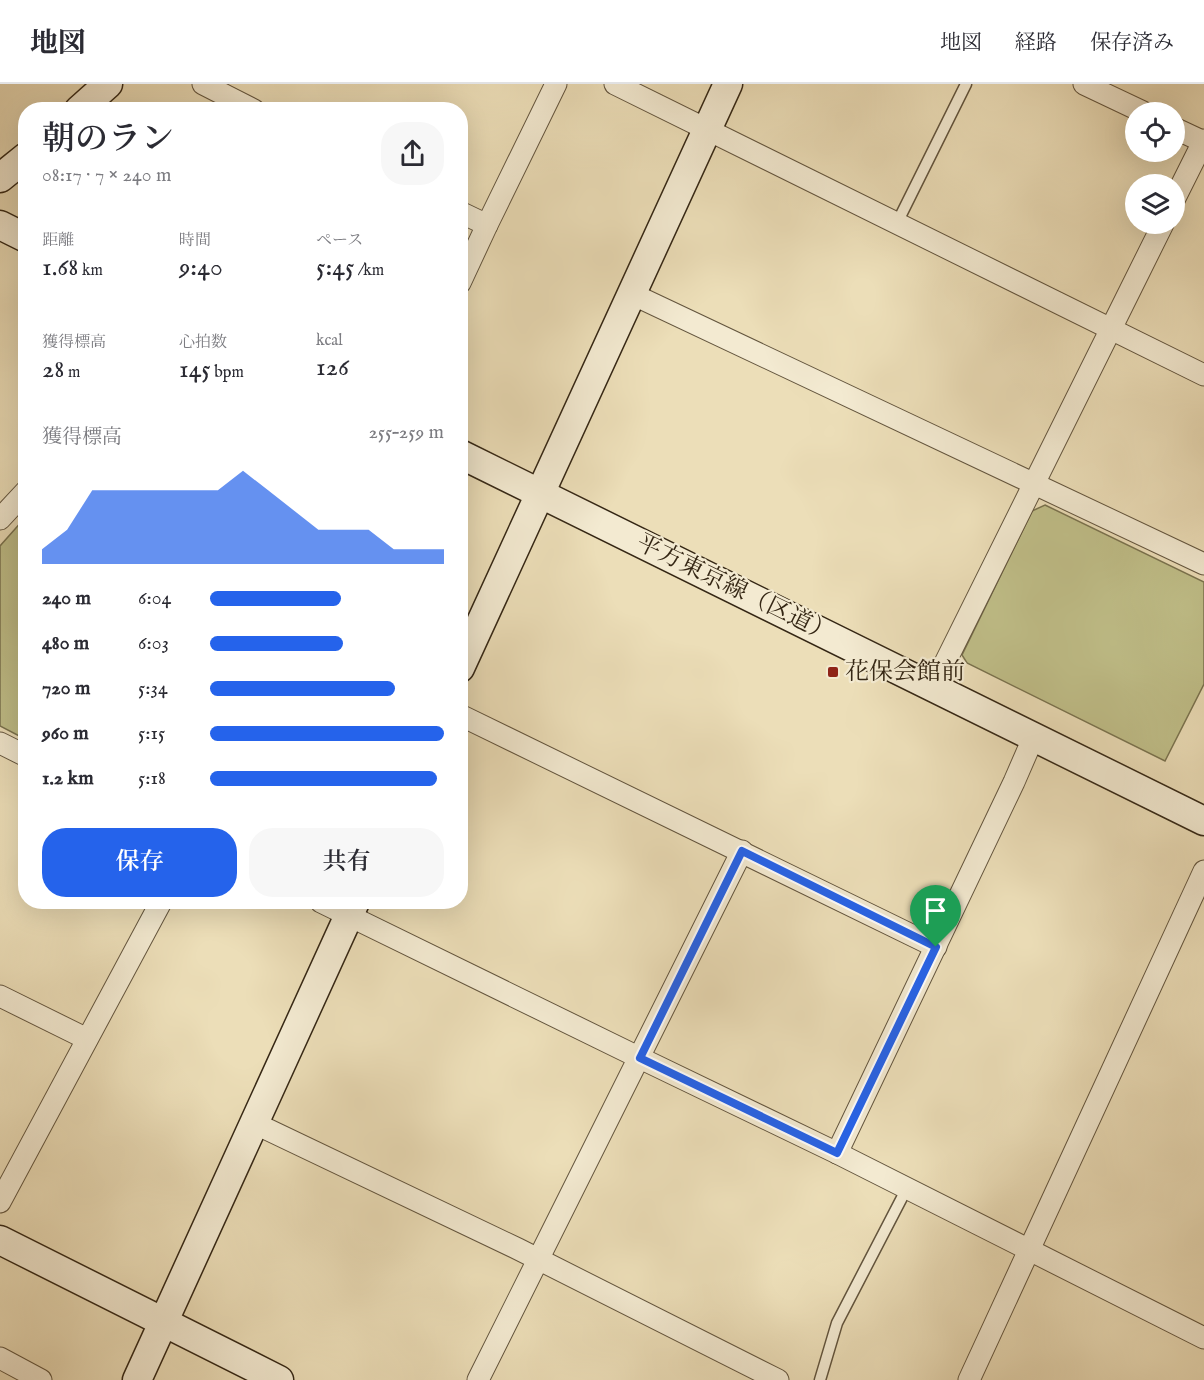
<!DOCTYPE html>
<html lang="ja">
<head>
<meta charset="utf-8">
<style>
  :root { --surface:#fff; --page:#f7f7f7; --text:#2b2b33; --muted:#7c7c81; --line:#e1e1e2; --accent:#2563eb }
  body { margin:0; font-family:"IM FELL English","Noto Serif JP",serif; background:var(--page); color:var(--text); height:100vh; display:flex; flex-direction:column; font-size:22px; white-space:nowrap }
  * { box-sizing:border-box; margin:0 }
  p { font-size:20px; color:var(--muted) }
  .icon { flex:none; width:33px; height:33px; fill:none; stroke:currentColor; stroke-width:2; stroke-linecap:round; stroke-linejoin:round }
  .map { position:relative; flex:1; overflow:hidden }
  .sheet { position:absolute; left:18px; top:18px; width:450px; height:807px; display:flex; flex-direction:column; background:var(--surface); border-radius:24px; box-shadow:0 6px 24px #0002 }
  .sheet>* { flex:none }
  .fabs { position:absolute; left:1125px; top:18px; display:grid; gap:12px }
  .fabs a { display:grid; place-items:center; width:60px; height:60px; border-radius:50%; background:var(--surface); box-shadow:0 6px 24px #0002; font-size:30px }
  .pin { position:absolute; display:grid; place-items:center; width:51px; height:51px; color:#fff; margin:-62px -26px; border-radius:50% 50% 50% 0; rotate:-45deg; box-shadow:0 0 6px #0007 }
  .pin .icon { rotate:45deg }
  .round { display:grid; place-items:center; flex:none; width:63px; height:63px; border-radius:24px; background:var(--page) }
  .summary { display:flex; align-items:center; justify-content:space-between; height:102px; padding:0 24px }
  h1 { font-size:33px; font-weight:600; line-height:45px }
  .stats { display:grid; grid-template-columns:repeat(3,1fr); gap:9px; height:102px; padding:6px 24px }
  .stats div { display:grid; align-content:center }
  .stats b { font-size:26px; font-weight:600 }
  .stats small { font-size:16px; font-weight:400 }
  .stats p { font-size:16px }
  .chart { height:168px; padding:12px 24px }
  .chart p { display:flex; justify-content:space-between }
  .chart svg { width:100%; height:108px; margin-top:6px; fill:var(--accent); opacity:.7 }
  .cta { display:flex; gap:12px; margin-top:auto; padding:12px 24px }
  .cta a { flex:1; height:69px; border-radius:24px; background:var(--accent); color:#fff; font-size:24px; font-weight:600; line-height:69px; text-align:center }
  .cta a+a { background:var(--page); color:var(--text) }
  ul { padding:0 24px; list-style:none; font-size:20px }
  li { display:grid; grid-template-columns:96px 72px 1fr; align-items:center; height:45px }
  li i { height:15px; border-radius:8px; background:var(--accent) }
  header { display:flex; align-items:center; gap:36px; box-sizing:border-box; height:84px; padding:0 30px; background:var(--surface); border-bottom:2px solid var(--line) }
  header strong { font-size:28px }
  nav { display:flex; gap:33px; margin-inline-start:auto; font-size:21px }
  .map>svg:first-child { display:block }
  .green { fill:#c0bf89; stroke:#7a734f; stroke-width:1.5 }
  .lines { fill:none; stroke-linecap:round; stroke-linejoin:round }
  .lane-casing { stroke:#63553e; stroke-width:13 }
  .street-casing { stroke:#63553e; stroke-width:23 }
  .secondary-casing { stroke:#352715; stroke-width:31 }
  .lane { stroke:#f3ead1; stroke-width:10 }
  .street { stroke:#f3ead1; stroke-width:21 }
  .secondary { stroke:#f3ead1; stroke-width:28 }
  .route-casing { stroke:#fff; stroke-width:12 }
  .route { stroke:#2563eb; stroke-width:8 }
  .poi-dot { fill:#8f2418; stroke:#f3ead1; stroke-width:2 }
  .labels { text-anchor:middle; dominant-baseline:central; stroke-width:4.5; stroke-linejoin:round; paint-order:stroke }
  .street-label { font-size:24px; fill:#352715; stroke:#f3ead1 }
  .poi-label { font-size:24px; fill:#352715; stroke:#f3ead1; text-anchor:start }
</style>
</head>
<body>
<header>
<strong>地図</strong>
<nav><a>地図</a><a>経路</a><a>保存済み</a></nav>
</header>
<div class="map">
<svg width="1204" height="1296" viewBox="0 0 1204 1296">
  <rect width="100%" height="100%" fill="#ecdeb8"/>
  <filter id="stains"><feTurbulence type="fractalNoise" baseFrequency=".00333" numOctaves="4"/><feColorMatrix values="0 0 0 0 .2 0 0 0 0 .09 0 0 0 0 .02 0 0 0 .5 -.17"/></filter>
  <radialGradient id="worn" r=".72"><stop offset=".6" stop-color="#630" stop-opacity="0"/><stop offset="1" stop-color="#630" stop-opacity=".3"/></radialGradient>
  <!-- green -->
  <g class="green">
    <polygon points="1045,421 1204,498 1204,600 1165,677 967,579 962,571 1032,427"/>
    <polygon points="25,435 26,435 25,655 0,642 0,462 23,436"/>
  </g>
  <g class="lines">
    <!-- lane casing -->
    <g class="lane-casing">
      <g id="lane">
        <polyline points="897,139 966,0"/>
        <polyline points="820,1296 837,1239 907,1104"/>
      </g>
    </g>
    <!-- street casing -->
    <g class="street-casing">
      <g id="street">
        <polyline points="203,0 254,26"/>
        <polyline points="615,0 1204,291"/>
        <polyline points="1084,0 1143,28"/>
        <polyline points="1174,44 1204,58"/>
        <polyline points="1174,116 1204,56"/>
        <polyline points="460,128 487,141"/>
        <polyline points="460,199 487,141 556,0"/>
        <polyline points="632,210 1204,480"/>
        <polyline points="0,435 26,407"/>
        <polyline points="933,603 1163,140"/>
        <polyline points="460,631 936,863"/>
        <polyline points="0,659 26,672"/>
        <polyline points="321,818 640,974 837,1069 1204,1254"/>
        <polyline points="0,912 87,955"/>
        <polyline points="254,1039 518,1165 778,1296"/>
        <polyline points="837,1069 1014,698 1034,652"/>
        <polyline points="0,1118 161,818"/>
        <polyline points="0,1274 41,1296"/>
        <polyline points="478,1296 742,767"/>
        <polyline points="969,1296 1204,787"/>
      </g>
    </g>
    <!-- secondary casing -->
    <g class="secondary-casing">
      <g id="secondary">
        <polyline points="79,26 108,0"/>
        <polyline points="0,94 26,73"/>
        <polyline points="0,141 26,154"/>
        <polyline points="460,370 1204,737"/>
        <polyline points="460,584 728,0"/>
        <polyline points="0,1156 279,1296"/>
        <polyline points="137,1296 355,818"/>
      </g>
    </g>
    <!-- lane -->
    <use href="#lane" class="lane"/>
    <!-- street -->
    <use href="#street" class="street"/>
    <!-- secondary -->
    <use href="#secondary" class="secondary"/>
  </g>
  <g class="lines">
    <!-- route casing -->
    <g class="route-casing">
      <polygon id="route" points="742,767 936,863 837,1069 640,974"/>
    </g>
    <!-- route -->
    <use href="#route" class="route"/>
  </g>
  <!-- markers -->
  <rect class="poi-dot" x="827" y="582" width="12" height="12" rx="3"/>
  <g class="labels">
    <!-- street labels -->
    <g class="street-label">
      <text transform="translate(735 505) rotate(26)">平方東京線（区道）</text>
    </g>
    <!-- poi labels -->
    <g class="poi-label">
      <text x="845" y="588">花保会館前</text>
    </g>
  </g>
  <rect width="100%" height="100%" filter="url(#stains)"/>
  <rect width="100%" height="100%" fill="url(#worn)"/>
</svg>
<div class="fabs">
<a><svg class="icon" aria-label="locate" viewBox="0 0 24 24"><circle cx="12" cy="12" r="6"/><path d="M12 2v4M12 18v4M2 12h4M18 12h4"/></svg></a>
<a><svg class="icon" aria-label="layers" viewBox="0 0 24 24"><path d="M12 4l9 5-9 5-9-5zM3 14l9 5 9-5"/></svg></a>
</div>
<div class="pin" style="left:936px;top:863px;background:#1e9e55"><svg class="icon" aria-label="arrive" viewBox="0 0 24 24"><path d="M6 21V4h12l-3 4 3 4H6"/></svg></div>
<section class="sheet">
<div class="summary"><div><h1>朝のラン</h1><p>08:17 · 7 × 240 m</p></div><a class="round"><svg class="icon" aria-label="share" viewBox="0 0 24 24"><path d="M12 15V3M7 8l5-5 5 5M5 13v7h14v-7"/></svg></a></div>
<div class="stats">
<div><p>距離</p><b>1.68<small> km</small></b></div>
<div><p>時間</p><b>9:40</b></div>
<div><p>ペース</p><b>5:45<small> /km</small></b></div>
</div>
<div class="stats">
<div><p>獲得標高</p><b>28<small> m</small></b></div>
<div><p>心拍数</p><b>145<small> bpm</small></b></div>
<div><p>kcal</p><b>126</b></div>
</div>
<div class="chart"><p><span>獲得標高</span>255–259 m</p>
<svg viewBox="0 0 160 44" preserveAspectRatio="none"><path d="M0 44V38L10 30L20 14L30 14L40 14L50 14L60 14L70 14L80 6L90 14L100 22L110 30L120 30L130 30L140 38L150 38L160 38V44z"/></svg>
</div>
<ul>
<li><b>240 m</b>6:04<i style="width:56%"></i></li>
<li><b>480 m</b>6:03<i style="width:57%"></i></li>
<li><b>720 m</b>5:34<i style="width:79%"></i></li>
<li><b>960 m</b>5:15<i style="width:100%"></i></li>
<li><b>1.2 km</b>5:18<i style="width:97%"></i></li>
</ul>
<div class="cta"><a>保存</a><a>共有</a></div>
</section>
</div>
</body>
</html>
